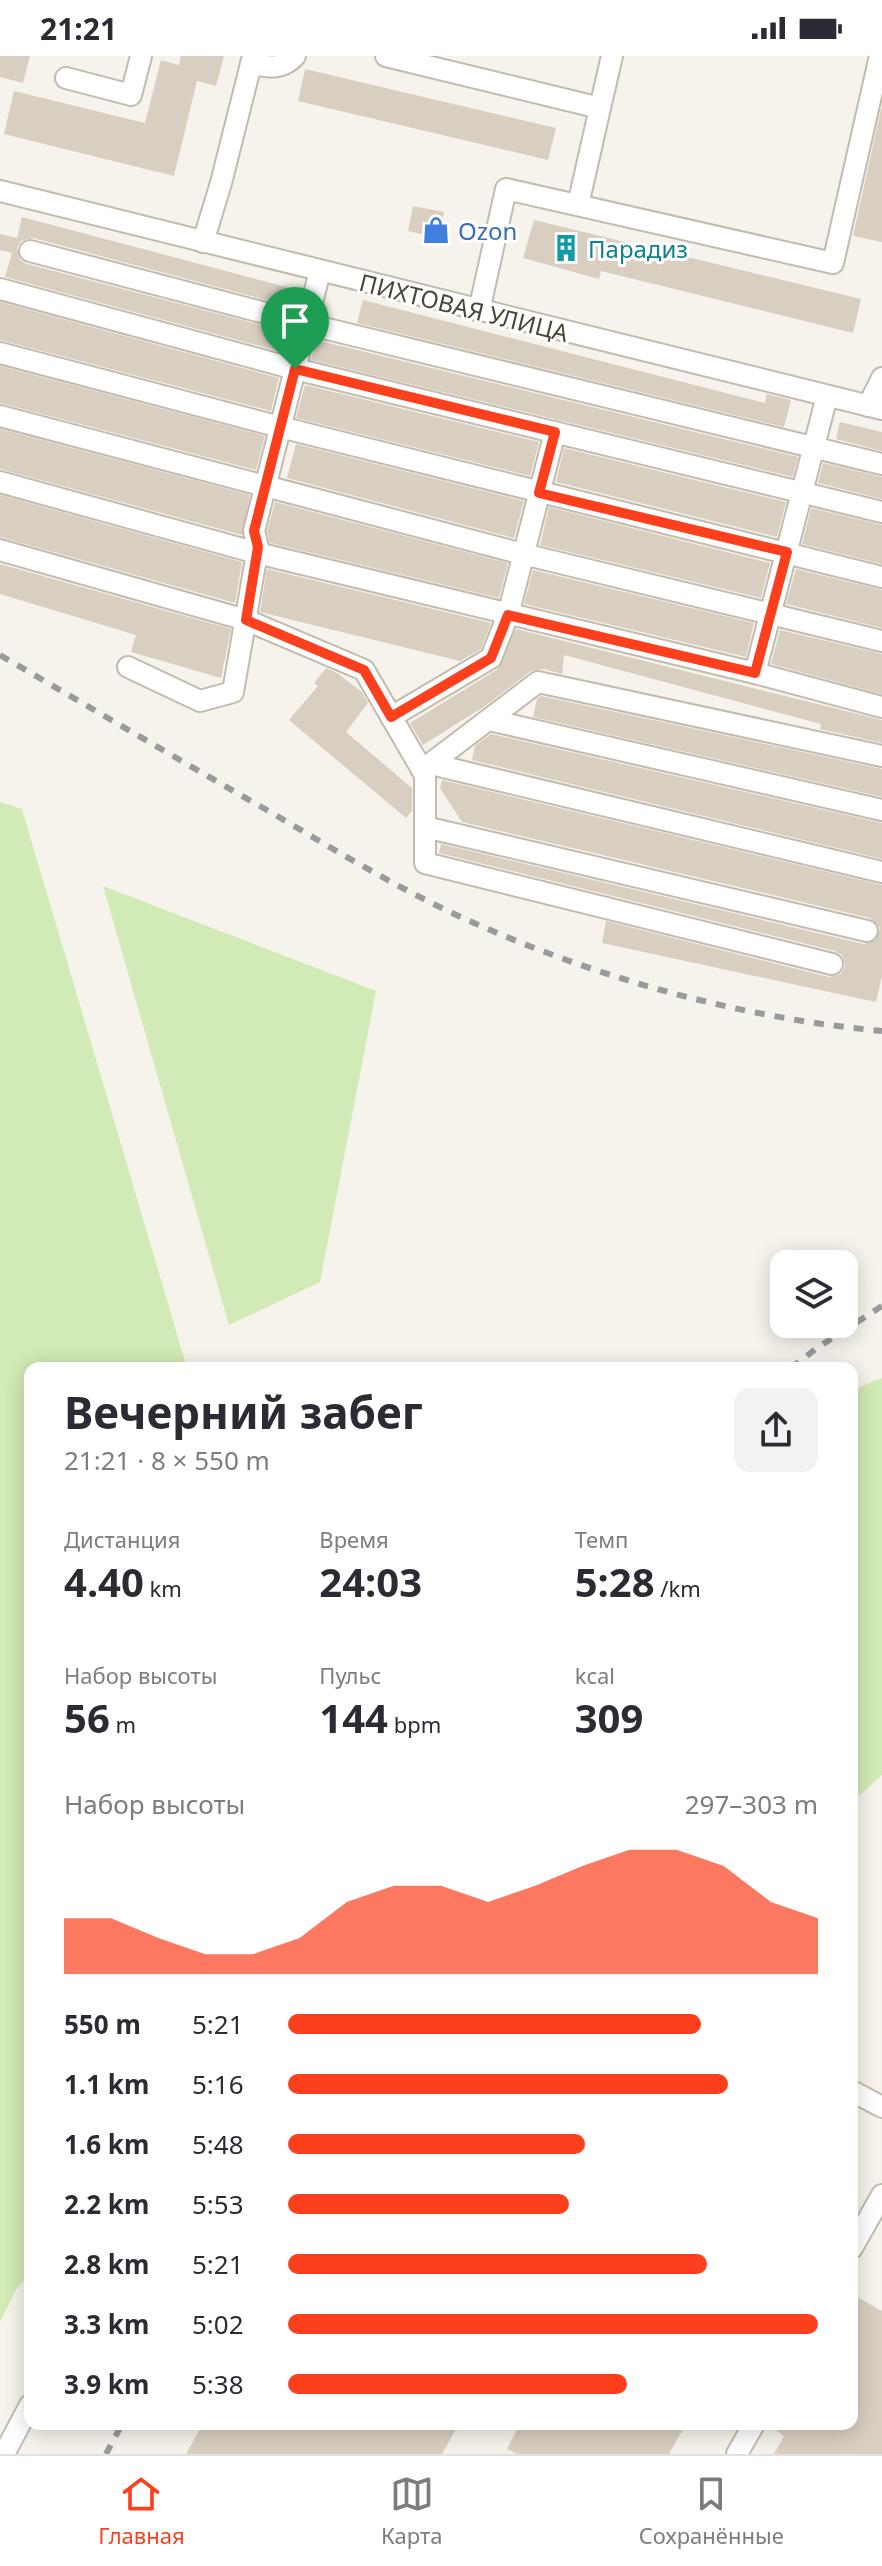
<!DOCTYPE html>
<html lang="ru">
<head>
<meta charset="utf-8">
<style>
  :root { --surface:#fff; --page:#f2f2f3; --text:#2b2b33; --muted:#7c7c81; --line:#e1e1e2; --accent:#fc3f1d }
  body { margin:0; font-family:"Noto Sans",sans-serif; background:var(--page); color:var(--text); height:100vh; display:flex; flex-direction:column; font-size:30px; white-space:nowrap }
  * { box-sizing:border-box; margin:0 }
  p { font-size:26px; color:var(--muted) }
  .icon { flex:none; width:44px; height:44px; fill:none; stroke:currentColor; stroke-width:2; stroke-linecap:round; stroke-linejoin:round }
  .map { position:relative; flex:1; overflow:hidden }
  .side { position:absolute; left:24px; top:1306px; width:834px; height:1068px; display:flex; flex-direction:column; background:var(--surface); border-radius:16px; box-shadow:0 4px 20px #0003 }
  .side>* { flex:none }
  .fabs { position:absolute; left:770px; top:1194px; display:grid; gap:16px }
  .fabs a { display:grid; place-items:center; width:88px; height:88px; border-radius:16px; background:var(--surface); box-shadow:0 4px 20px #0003; font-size:40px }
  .pin { position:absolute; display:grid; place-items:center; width:68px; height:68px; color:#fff; margin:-82px -34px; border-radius:50% 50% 50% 0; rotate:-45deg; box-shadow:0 0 8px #0007 }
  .pin .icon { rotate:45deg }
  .round { display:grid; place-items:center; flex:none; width:84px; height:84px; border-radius:16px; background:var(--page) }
  .headline { display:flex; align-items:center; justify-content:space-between; height:136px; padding:0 40px }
  h1 { font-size:44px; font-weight:700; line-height:60px }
  .figures { display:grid; grid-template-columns:repeat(3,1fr); gap:12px; height:136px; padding:8px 40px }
  .figures div { display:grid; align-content:center }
  .figures b { font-size:40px; font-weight:700 }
  .figures small { font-size:22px; font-weight:400 }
  .figures p { font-size:22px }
  .chart { height:224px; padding:16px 40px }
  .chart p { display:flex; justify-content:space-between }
  .chart svg { width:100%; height:144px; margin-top:8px; fill:var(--accent); opacity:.7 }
  ul { padding:0 40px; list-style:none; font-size:26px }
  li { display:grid; grid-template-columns:128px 96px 1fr; align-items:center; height:60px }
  li i { height:20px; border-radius:10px; background:var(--accent) }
  .status { display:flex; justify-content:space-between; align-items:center; height:56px; padding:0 40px; background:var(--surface); direction:ltr }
  .status svg { height:22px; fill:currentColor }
  .tab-bar { display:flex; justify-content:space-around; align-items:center; height:112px; border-top:2px solid var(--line); background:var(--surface); font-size:22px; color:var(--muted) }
  .tab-bar a { display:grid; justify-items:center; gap:4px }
  .tab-bar .active { color:var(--accent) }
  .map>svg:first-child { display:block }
  .green { fill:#d2eab5 }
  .building { fill:#d8cfc1 }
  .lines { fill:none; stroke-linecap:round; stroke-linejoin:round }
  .minor-casing { stroke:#c2bbae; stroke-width:24 }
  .minor { stroke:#fff; stroke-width:20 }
  .rail { stroke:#9a9a9a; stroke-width:6; stroke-dasharray:10 10; stroke-linecap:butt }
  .route-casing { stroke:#fff; stroke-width:16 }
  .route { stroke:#fc3f1d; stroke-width:10 }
  .labels { text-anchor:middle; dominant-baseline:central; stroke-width:6; stroke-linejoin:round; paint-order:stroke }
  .shop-label { font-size:24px; fill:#366cbe; stroke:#fff; text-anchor:start }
  .culture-label { font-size:24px; fill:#0d838f; stroke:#fff; text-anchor:start }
  .street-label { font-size:24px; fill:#4b4439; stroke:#fff }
</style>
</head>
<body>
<div class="status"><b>21:21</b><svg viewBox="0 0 49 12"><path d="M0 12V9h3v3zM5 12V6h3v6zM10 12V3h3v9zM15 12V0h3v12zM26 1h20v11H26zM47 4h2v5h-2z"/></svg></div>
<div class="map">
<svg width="882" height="2398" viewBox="0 0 882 2398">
  <rect width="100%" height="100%" fill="#f6f3ec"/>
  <!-- green -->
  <g class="green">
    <polygon points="0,746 22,753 187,1312 30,1312 30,2216 16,2234 0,2266"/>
    <polygon points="103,830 376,935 320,1226 229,1269"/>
    <polygon points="882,1322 882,1719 852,1746 852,1334"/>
  </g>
  <!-- building -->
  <g class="building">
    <polygon points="0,0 30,0 23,27 0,21"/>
    <polygon points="181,0 224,0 216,30 197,25 174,120 4,78 14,35 145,67 161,4 179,9"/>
    <polygon points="305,13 556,72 548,104 298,45"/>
    <polygon points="881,53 882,53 882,186 853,180"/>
    <polygon points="413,150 444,156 438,182 408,175"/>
    <polygon points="22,161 294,233 289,250 33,182 21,185 17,192 20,204 27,208 291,277 286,297 5,221 12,197 0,194 0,178 17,182"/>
    <polygon points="534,164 861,243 853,277 601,215 599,223 523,202"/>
    <polygon points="363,244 765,347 767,338 791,344 784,371 357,267"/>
    <polygon points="0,246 279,322 271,355 0,284"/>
    <polygon points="316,284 798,401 793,421 311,304"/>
    <polygon points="0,310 265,380 256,414 0,347"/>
    <polygon points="305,329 539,386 530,420 296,362"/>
    <polygon points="840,366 882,376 882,395 836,383"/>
    <polygon points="0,373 250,439 242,479 0,413"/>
    <polygon points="296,388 524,445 514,482 287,422"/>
    <polygon points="564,392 786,446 777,481 556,426"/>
    <polygon points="823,407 882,421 882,443 818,427"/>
    <polygon points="0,439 242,506 235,547 0,481"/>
    <polygon points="275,446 508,507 499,542 270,487 267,475"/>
    <polygon points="549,451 770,507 761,542 540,489"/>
    <polygon points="811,452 882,469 882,508 802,488"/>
    <polygon points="0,508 231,573 221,622 131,596 136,579 0,538"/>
    <polygon points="267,513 491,567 481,593 460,605 260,556"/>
    <polygon points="796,513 882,534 882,572 786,548"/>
    <polygon points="533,514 754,567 746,601 524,548"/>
    <polygon points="516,573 882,664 882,687 820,673 821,668 564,599 562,618 544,613 531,615 485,650 423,689 410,667 498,613"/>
    <polygon points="780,574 882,598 882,638 771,608"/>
    <polygon points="326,612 337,617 362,636 368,647 346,676 412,732 412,755 406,762 289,664 318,630 314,627"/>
    <polygon points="541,640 882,713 882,741 533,661 537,643"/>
    <polygon points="491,678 882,767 882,803 472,704 475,690"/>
    <polygon points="442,724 882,829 882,920 876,946 602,887 606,865 829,921 841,918 845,910 842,899 835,895 439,797 441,788 864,888 876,884 880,872 870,862 462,766 440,732"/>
    <polygon points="852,2238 882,2255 882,2398 774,2398 784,2380 767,2368 852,2368"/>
    <polygon points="203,2368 459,2368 442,2398 186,2398"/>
    <polygon points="520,2368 686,2368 669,2398 517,2398 507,2393"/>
  </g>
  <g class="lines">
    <!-- minor casing -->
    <g class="minor-casing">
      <g id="minor">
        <polyline points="386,0 600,52 578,149"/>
        <path d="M 251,8 C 269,11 282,14 295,0"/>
        <polyline points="66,22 131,39 141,0"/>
        <polyline points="600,52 612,0"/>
        <polyline points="0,135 882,353"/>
        <polyline points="203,186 221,127 253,0"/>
        <polyline points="30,195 307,268 882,408"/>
        <polyline points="0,233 295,313 882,456"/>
        <polyline points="479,255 506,133 833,207 880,0"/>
        <polyline points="0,297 280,371 882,521"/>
        <polyline points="868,350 882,322"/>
        <polyline points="0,360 523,498 882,585"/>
        <polyline points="0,426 257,497 755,617 882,651"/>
        <polyline points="0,494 246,564 364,614 425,719 425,807 832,908"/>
        <polyline points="128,611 200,645 233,636 258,491 254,475 320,215"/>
        <polyline points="755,617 827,340"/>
        <polyline points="391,661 491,602 508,559 555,376"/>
        <polyline points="489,664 882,754"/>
        <polyline points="431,708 882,816"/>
        <polyline points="422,714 538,626 882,700"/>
        <polyline points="425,771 867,875"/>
        <polyline points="852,2035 882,2051"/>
        <polyline points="852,2192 882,2139"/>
        <polyline points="4,2398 30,2349"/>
        <polyline points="737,2398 754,2368"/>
      </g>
    </g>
    <!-- minor -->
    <use href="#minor" class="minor"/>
    <!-- rail -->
    <g class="rail">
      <path d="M 0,599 C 91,652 181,705 272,757 C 338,796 404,836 474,867 C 603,924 742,962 882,975"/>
      <polyline points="791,1312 817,1292 882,1250"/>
      <polyline points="106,2398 122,2368"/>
    </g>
  </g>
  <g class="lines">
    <!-- route casing -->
    <g class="route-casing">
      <polygon id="route" points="295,313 555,376 539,437 787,496 755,617 508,559 491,602 391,661 364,614 246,564 258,491 254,475"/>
    </g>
    <!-- route -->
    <use href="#route" class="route"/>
  </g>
  <!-- icons -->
  <defs>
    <g id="shop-bare" transform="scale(2.16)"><path d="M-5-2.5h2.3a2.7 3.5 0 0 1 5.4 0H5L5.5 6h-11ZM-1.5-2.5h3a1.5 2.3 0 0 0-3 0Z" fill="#3f7fe0" stroke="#fff" stroke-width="2.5" paint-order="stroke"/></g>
    <g id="building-bare" transform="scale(2.16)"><path d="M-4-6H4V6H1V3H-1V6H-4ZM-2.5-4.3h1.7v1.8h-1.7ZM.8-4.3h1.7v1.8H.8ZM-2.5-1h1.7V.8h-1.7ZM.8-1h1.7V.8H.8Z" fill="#0f9aa8" stroke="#fff" stroke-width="2.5" paint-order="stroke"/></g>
  </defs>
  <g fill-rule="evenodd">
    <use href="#shop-bare" x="436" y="174"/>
    <use href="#building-bare" x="566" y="192"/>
  </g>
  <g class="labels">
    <!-- shop labels -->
    <g class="shop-label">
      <text x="458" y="174">Ozon</text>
    </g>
    <!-- culture labels -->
    <g class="culture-label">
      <text x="588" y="192">Парадиз</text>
    </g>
    <!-- street labels -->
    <g class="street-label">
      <text transform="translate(464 251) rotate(14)">ПИХТОВАЯ УЛИЦА</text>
    </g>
  </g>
</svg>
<div class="fabs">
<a><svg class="icon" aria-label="layers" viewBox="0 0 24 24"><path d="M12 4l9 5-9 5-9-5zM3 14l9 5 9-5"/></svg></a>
</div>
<div class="pin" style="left:295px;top:313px;background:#1e9e55"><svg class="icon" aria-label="arrive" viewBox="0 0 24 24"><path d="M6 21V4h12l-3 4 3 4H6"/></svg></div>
<section class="side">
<div class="headline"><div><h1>Вечерний забег</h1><p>21:21 · 8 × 550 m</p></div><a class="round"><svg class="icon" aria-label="share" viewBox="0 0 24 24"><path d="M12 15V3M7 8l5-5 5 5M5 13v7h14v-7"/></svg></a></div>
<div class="figures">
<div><p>Дистанция</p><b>4.40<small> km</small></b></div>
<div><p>Время</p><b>24:03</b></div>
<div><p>Темп</p><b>5:28<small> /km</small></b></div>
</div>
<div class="figures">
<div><p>Набор высоты</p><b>56<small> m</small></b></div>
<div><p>Пульс</p><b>144<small> bpm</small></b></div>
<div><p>kcal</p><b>309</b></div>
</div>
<div class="chart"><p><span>Набор высоты</span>297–303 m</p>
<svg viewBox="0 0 160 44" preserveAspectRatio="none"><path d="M0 44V27L10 27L20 33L30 38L40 38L50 33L60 22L70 17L80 17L90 22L100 17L110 11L120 6L130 6L140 11L150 22L160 27V44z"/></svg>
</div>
<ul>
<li><b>550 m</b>5:21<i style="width:78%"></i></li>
<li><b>1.1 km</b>5:16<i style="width:83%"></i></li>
<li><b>1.6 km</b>5:48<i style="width:56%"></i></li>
<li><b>2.2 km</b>5:53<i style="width:53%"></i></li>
<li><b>2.8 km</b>5:21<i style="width:79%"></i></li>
<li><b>3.3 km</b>5:02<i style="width:100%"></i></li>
<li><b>3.9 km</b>5:38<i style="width:64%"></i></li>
</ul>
</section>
</div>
<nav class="tab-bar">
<a class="active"><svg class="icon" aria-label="home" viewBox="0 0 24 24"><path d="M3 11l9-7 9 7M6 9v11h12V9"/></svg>Главная</a>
<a><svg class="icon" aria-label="map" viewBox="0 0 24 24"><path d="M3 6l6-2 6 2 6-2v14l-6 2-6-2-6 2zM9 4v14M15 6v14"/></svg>Карта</a>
<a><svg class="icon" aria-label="saved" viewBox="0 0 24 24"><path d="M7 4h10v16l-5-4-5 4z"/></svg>Сохранённые</a>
</nav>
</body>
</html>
